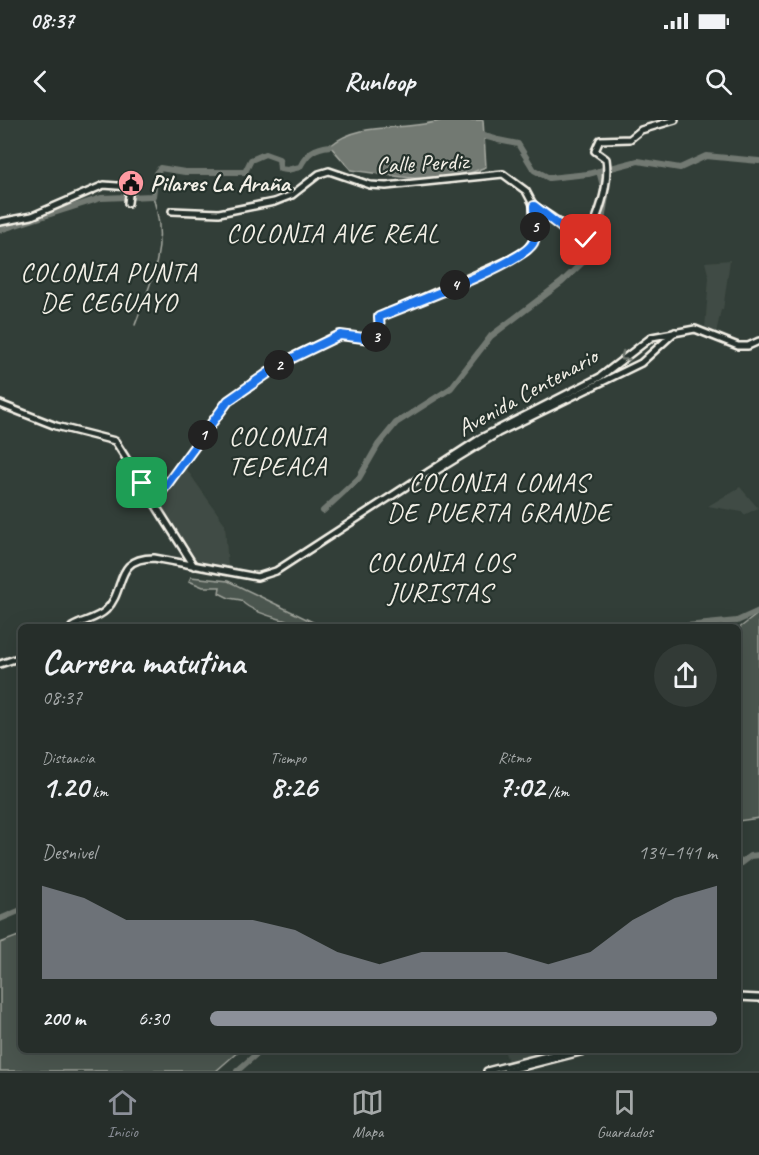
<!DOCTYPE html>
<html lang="es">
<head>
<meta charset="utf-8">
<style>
  :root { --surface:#262e2a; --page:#323a36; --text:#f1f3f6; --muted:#a4a8a8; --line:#424a47; --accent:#8c9099 }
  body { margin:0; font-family:Caveat,sans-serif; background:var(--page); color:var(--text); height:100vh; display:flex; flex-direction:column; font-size:22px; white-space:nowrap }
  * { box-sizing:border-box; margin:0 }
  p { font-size:20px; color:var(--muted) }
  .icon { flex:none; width:33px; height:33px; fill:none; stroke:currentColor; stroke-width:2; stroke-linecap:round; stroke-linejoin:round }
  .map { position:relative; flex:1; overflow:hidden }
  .details { position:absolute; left:18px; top:504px; width:723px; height:429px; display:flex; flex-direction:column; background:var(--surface); border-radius:9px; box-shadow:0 6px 24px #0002,0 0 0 2px var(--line) }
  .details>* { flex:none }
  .pin { position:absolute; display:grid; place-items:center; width:51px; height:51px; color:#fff; margin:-26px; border-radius:12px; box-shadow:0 3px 9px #0006 }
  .km { position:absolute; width:30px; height:30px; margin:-15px; border-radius:50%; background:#222; color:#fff; font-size:16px; line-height:30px; text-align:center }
  .round { display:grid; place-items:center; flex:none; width:63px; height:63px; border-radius:32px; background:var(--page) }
  .head { display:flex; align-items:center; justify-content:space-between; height:102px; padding:0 24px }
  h1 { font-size:33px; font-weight:700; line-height:45px }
  .figures { display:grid; grid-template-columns:repeat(3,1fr); gap:9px; height:102px; padding:6px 24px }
  .figures div { display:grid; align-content:center }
  .figures b { font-size:30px; font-weight:700 }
  .figures small { font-size:16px; font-weight:400 }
  .figures p { font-size:16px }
  .chart { height:168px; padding:12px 24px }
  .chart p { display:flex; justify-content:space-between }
  .chart svg { width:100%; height:108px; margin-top:6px; fill:var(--accent); opacity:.7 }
  ul { padding:0 24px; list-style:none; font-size:20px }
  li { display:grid; grid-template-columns:96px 72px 1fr; align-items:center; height:45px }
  li i { height:15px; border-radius:8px; background:var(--accent) }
  .status { display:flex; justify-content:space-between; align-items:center; height:42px; padding:0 30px; background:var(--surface); direction:ltr }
  .status svg { height:16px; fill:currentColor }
  header { display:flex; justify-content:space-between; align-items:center; height:78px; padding:0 24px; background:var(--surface); font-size:27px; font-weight:700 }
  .tabs { display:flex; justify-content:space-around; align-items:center; height:84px; border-top:2px solid var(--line); background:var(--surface); font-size:16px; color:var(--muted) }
  .tabs a { display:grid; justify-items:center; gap:3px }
  .tabs .active { color:var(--accent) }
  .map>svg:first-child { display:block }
  .built { fill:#404b44 }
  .green { fill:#4c564f; stroke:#a0a49c; stroke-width:1.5 }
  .water { fill:#727972; stroke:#a6a9a1; stroke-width:1.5 }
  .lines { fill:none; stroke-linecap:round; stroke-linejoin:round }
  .stream { stroke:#a6a9a1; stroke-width:1.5 }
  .river { stroke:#727972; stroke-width:6 }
  .secondary-casing { stroke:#f4f1e8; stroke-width:10 }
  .secondary { stroke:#26332d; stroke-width:5 }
  .oneway { stroke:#6e766e }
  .route-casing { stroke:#fff; stroke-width:12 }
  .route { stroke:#1a73e8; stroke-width:8 }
  .labels { text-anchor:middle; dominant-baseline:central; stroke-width:4.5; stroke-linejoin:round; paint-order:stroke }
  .street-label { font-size:24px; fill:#f4f1e8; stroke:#26332d }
  .poi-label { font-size:24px; font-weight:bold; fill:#f4f1e8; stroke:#26332d; text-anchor:start }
  .neighbourhood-label { font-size:26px; letter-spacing:1.5px; fill:#f4f1e8; stroke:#26332d }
</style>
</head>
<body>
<div class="status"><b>08:37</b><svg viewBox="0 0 49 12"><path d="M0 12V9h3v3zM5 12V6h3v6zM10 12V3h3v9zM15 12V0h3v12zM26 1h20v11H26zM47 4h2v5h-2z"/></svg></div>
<header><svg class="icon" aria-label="back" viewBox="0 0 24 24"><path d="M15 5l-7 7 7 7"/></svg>Runloop<svg class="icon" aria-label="search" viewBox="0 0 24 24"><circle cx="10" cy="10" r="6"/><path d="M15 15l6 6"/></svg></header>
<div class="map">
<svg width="759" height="951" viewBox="0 0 759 951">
  <rect width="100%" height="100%" fill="#323e38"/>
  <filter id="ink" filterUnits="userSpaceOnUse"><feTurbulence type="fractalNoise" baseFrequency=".0167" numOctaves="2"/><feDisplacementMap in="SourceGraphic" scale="12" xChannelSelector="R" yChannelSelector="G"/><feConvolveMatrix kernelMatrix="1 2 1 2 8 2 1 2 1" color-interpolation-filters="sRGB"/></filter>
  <g filter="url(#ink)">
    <!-- built -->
    <g class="built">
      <polygon points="730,140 723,190 721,190 716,213 705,208 709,158 705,142"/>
      <polygon points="185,347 225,404 228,449 196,443 158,383"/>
      <polygon points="740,367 758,388 744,395 742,392 708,386"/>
      <polygon points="504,930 530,930 530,935 508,941"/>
    </g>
    <!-- green -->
    <g class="green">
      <path d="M 191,457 L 228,461 L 323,507 C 307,507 249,494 241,480 L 229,478 L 219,473 L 220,467 L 203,467 L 189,461 Z"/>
      <polygon points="759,493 759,698 738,701 738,509"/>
      <polygon points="21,815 21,930 240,930 216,951 0,951 0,823"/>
    </g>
    <!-- water -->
    <path class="water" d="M 442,0 L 483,0 L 486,47 L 470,53 L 424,59 L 402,57 L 351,50 L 330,26 C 360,0 407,12 442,0 Z"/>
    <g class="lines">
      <!-- stream -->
      <g class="stream">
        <polyline points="153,76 156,88"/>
        <path d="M 135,205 C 149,167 166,133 157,92"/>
      </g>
      <!-- river -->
      <g class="river">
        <polyline points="484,16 495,19"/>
        <polyline points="498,20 518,24 534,50 549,58 588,54 638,41 680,48 706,36 759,41"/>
        <path d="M 0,110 L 101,78 L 153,76 L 156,53 L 160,48 L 185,52 L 245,52 L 251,40 L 265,34 L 279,39 L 280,49 L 287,50 L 300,47 C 307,33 314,28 330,26"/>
        <polyline points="323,391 359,358 378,325 396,303 451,268 491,216 562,162 586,139 600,112 606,77 599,51"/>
        <polyline points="676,507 737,501 759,491"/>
        <polyline points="738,745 750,736 759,735"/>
        <polyline points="0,799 21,790"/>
        <polyline points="237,951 261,930"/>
      </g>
      <!-- secondary casing -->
      <g class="secondary-casing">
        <g id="secondary">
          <path d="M 534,86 C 553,99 574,105 570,131 L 573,131 C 596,116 610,65 606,39 L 595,31 L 600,20 L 630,19 L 641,10 L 675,0"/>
          <polyline points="0,102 32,96 104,65 130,67 128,83"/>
          <polyline points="0,284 56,306 115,321 194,446"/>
          <polyline points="429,352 436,351 498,313 641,243 675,212"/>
          <polyline points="154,382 228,281 284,242 305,231 340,215 366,219 376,217 380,212 379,197 511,139 526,131 533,121 534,86 526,71 503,54 386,66 370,65 329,51 319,54 292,75 274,82 219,93 172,91"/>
          <path d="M 72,507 C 83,500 97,499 106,490 C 127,469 113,438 154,438 L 257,457 L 276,451 L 481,318 L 600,257 L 652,217 L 695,209 L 738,226 L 748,226 L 759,221"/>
          <polyline points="0,544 21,537"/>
          <polyline points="738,877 759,878"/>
          <polyline points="487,951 570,930"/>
          <polyline points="506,951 588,930"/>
        </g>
      </g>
      <!-- secondary -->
      <use href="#secondary" class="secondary"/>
    </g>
    <!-- one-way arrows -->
    <defs><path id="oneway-chevron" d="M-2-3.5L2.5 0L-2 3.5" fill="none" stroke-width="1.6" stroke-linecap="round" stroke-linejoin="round" transform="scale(1.5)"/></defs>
    <use class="oneway" href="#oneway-chevron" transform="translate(624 237) rotate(143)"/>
  </g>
  <g class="lines" filter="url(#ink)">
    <!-- route casing -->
    <g class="route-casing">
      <path id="route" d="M 142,363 L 154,382 L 228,281 L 284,242 L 340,215 L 372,219 L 380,212 L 379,197 C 405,186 523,143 533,123 C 538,113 534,97 534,86 L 570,114 L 570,131 L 573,131 L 586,120"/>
    </g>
    <!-- route -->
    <use href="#route" class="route"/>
  </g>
  <!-- icons -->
  <defs>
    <g id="civic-disc" transform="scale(1.35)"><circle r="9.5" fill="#ff9aa2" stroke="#26332d"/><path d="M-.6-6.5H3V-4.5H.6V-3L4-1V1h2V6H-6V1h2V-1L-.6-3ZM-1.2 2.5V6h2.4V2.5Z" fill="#111"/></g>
  </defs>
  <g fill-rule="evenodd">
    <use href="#civic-disc" x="131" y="63"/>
  </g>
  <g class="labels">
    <!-- street labels -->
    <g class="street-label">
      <text transform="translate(422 43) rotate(-3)">Calle Perdiz</text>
      <text transform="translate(527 272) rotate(-29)">Avenida Centenario</text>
    </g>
    <!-- poi labels -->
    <g class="poi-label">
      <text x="150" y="63">Pilares La Araña</text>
    </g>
    <!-- neighbourhood labels -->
    <g class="neighbourhood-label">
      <text x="333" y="113">COLONIA AVE REAL</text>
      <text x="109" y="152">COLONIA PUNTA<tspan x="109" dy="30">DE CEGUAYO</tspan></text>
      <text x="278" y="316">COLONIA<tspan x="278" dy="30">TEPEACA</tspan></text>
      <text x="499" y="362">COLONIA LOMAS<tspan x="499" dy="30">DE PUERTA GRANDE</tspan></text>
      <text x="440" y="442">COLONIA LOS<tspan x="440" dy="30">JURISTAS</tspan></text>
    </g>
  </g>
</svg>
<div class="pin" style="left:142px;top:363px;background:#1e9e55"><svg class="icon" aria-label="arrive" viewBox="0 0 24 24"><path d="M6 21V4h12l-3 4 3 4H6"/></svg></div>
<div class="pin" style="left:586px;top:120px;background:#d93025"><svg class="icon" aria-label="check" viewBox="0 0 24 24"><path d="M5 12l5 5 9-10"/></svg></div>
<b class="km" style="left:203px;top:315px">1</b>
<b class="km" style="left:279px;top:245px">2</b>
<b class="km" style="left:376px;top:217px">3</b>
<b class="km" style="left:455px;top:165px">4</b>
<b class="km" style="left:535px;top:107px">5</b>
<section class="details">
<div class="head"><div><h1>Carrera matutina</h1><p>08:37</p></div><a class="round"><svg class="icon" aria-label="share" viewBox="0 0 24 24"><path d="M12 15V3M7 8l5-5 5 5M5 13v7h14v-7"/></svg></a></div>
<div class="figures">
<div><p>Distancia</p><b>1.20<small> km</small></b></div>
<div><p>Tiempo</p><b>8:26</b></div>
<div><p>Ritmo</p><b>7:02<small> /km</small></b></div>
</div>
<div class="chart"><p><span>Desnivel</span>134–141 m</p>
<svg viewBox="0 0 160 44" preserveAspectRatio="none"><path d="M0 44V6L10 11L20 20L30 20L40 20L50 20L60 24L70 33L80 38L90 33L100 33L110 33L120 38L130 33L140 20L150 11L160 6V44z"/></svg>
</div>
<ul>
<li><b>200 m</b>6:30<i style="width:100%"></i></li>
</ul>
</section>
</div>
<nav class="tabs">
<a class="active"><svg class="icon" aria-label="home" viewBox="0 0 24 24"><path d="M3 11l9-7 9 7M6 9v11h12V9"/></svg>Inicio</a>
<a><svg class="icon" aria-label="map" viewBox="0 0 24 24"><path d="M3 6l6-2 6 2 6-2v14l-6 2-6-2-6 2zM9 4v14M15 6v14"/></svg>Mapa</a>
<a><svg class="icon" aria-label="saved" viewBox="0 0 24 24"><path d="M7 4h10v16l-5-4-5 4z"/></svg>Guardados</a>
</nav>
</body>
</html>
